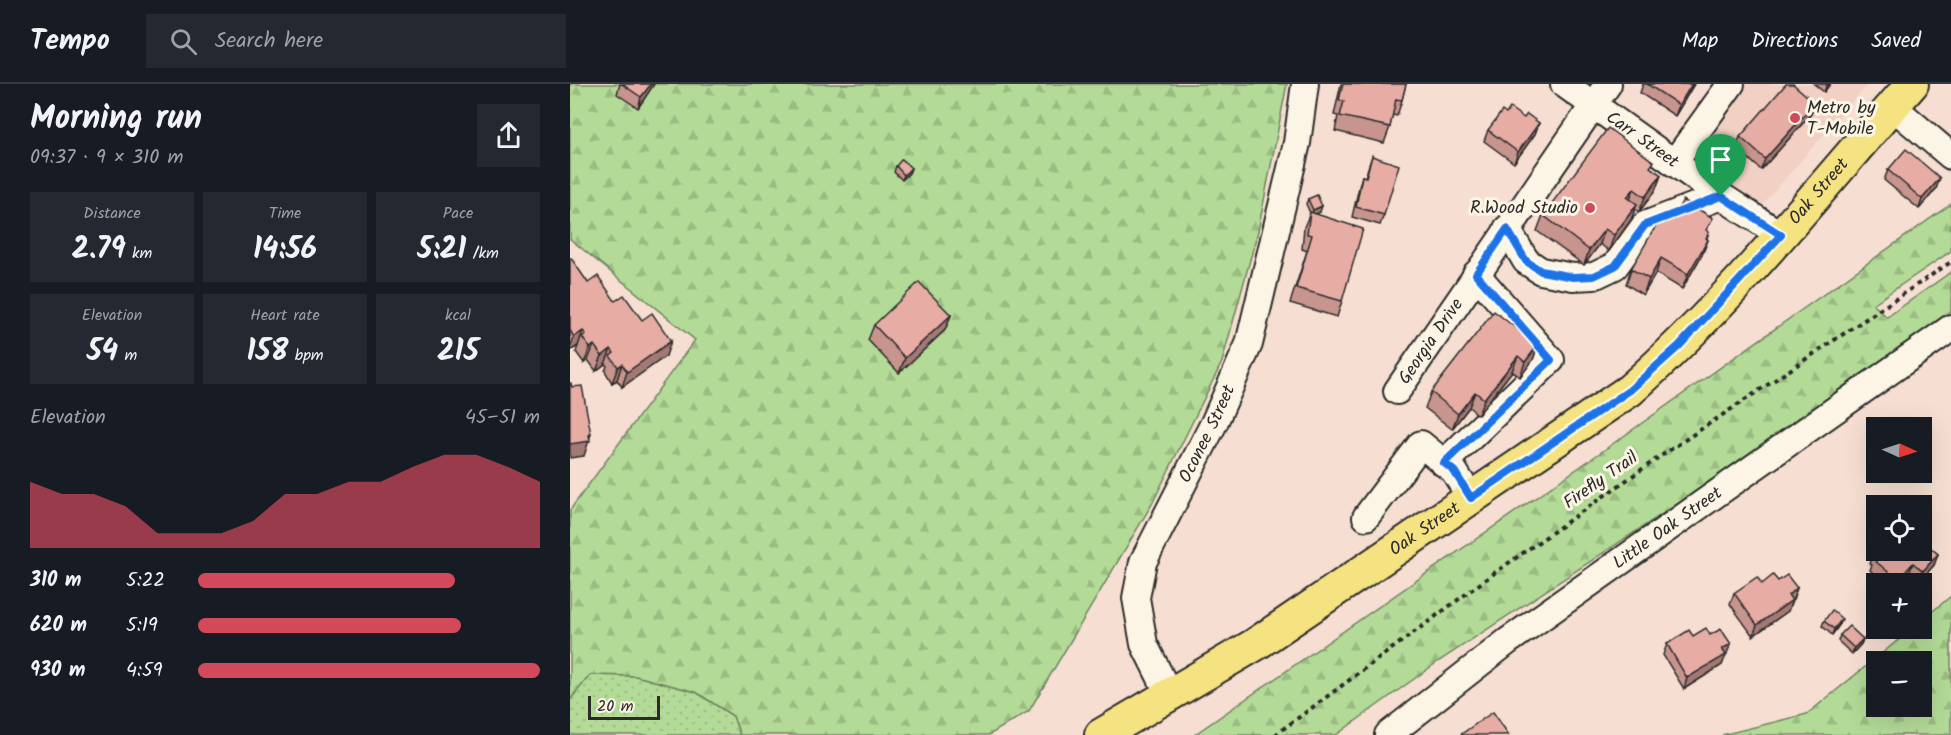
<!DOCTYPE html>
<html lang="en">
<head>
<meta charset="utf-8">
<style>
  :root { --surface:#171b24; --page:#242831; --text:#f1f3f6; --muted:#9ea1a6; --line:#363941; --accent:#d1495b }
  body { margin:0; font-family:Kalam,sans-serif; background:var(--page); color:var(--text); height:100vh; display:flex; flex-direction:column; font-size:22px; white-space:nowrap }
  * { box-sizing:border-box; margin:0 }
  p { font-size:20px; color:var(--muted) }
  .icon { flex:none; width:33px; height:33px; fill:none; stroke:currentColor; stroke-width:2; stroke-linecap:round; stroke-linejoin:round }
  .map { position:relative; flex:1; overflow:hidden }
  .panel { display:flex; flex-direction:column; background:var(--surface); width:570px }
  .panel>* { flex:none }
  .needle { width:39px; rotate:93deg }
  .controls { position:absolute; left:1296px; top:333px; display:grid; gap:12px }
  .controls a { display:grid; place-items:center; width:66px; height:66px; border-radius:0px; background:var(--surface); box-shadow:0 6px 24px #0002; font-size:30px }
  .scale { position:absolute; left:18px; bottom:15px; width:72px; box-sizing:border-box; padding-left:6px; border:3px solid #2b2b2b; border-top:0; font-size:16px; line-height:21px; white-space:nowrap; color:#2b2b2b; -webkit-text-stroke:4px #fcf5e5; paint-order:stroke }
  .pin { position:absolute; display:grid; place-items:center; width:51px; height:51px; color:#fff; margin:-62px -26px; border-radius:50% 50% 50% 0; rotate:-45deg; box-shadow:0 0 6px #0007 }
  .pin .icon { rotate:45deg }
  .round { display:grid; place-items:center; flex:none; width:63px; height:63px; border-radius:0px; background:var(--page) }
  .overview { display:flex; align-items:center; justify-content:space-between; height:102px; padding:0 30px }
  h1 { font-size:33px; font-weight:600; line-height:45px }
  .figures { display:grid; grid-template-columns:repeat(3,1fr); gap:9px; height:102px; padding:6px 30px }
  .figures div { display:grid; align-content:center; border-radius:0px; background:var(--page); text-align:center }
  .figures b { font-size:30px; font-weight:600 }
  .figures small { font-size:16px; font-weight:400 }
  .figures p { font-size:16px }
  .chart { height:168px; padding:12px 30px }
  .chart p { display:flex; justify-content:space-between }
  .chart svg { width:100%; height:108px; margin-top:6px; fill:var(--accent); opacity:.7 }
  ul { padding:0 30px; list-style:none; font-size:20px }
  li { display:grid; grid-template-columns:96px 72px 1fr; align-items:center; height:45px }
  li i { height:15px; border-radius:8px; background:var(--accent) }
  header { display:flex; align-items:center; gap:36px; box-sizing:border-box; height:84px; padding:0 30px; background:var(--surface); border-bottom:2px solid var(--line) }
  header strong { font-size:28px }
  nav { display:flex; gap:33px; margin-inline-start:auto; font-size:21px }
  .search { width:420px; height:54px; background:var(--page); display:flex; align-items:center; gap:15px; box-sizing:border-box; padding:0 21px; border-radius:0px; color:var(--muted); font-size:22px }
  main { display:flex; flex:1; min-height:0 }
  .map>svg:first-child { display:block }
  .built { fill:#f2d0c4 }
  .grass { fill:url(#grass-dots); stroke:#6f8361; stroke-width:1.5 }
  .forest { fill:url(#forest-firs); stroke:#6f8361; stroke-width:1.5; fill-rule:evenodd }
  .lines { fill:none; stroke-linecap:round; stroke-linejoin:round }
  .minor-casing { stroke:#2b2b2b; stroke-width:30 }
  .major-casing { stroke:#2b2b2b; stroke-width:36 }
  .path { stroke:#2b2b2b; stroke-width:4; stroke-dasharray:4.5 4.5; stroke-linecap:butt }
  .minor { stroke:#fcf5e5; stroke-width:26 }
  .major { stroke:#f5e382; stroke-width:32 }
  .wall { fill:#c7958e; stroke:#2b2b2b; stroke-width:1.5 }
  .shaded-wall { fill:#a27974; stroke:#2b2b2b; stroke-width:1.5 }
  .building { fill:#e7ada5; stroke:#2b2b2b; stroke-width:1.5 }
  .route-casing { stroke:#fff; stroke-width:12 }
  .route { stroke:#1a73e8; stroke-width:8 }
  .poi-dot { fill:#d1495b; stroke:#fcf5e5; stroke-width:2 }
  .labels { text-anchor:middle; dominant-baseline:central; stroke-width:6; stroke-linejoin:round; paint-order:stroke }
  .poi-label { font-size:18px; fill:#2b2b2b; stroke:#fcf5e5; text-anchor:start }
  .street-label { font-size:18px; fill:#2b2b2b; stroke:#fcf5e5 }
</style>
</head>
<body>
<header>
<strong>Tempo</strong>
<div class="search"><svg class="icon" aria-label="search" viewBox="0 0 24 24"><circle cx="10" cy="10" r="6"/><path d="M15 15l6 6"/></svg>Search here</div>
<nav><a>Map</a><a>Directions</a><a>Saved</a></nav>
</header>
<main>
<section class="panel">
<div class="overview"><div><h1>Morning run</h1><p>09:37 · 9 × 310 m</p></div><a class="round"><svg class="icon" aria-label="share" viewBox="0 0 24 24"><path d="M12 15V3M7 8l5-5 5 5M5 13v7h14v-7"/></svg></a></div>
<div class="figures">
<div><p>Distance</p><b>2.79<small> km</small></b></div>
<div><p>Time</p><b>14:56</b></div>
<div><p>Pace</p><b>5:21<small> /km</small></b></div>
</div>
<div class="figures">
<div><p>Elevation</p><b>54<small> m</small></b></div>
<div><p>Heart rate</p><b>158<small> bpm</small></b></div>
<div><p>kcal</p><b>215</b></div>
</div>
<div class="chart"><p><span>Elevation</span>45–51 m</p>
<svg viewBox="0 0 160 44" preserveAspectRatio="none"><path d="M0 44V17L10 22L20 22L30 27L40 38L50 38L60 38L70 33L80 22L90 22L100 17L110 17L120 11L130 6L140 6L150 11L160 17V44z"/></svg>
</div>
<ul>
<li><b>310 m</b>5:22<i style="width:75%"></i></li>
<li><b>620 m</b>5:19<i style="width:77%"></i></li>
<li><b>930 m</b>4:59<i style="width:100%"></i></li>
</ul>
</section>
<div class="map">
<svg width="1381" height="651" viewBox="0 0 1381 651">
  <defs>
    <pattern id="grass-dots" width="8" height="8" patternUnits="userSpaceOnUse" patternTransform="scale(1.5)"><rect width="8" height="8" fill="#b3db97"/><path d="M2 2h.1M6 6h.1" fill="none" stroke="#9abc82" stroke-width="1.8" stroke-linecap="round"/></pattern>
    <pattern id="forest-firs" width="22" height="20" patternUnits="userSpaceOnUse" patternTransform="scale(1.5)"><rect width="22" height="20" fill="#b3db97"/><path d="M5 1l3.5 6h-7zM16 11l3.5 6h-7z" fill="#9abc82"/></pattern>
  </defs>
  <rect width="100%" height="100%" fill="#f6dfd2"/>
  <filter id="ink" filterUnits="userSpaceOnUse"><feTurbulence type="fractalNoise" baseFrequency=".0167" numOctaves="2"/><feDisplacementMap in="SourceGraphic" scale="12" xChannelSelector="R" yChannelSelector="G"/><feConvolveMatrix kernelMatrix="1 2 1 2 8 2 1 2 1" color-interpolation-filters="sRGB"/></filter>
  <g filter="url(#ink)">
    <!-- built -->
    <polygon class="built" points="1169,0 1298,0 1193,120 1127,80"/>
    <!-- grass -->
    <polygon class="grass" points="20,591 66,592 126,608 163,632 170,651 0,651 0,616"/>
    <!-- forest -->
    <g class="forest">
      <polygon points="0,0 717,0 688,147 652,278 582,420 459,627 419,651 170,651 163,632 126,608 66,592 20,591 0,616 0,426 125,256 0,155"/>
      <polygon points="1381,120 1381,167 1303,220 1317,233 1381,188 1381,227 1100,425 869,577 766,651 624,651 1027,371"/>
      <path d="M 1381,512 L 1381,651 L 1152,651 L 1237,630 L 1342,545 L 1352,544 L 1352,536 ZM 1306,578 L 1352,578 L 1352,622 L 1306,622 Z"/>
    </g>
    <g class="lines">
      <!-- minor casing -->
      <g class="minor-casing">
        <g id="minor">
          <path id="s1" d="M 994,0 L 1151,112 L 1211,151"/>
          <polyline points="1322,22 1381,72"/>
          <polyline points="1104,79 1161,0"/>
          <polyline points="937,145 956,177 971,187 1003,193 1024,192 1045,182 1075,141 1151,112"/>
          <path id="s2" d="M 827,307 L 1038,0"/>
          <polyline points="874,379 981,276 906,190"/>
          <polyline points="796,433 851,360 884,387 901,414"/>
          <path id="s3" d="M 600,612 L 574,560 L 566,514 L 573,478 L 644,339 L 679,260 L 727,59 L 735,0"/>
          <path id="s4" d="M 818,651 L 938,557 L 1381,244"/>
        </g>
      </g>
      <!-- major casing -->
      <g class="major-casing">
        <g id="major">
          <path id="s5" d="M 531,651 L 686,560 L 1060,306 C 1164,214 1250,104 1342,0"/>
        </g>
      </g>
      <!-- path -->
      <polyline class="path" points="705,651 923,490 1088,374 1381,178"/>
      <!-- minor -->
      <use href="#minor" class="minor"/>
      <!-- major -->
      <use href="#major" class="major"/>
    </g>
    <!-- wall -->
    <g class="wall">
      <polygon points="50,0 84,0 68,24 47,10"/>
      <polygon points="771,0 836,0 832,16 827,32 822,31 820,43 814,59 765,47 768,32 764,31"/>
      <polygon points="1073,0 1124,0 1105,32 1070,9"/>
      <polygon points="1244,0 1260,0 1254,8"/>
      <polygon points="1245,19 1241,30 1191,86 1166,63 1170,53"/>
      <polygon points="936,30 969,39 965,50 944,79 914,57 918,46"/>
      <polygon points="802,72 814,131 810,141 782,133 789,103 792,92 795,93"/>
      <polygon points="326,82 341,84 339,89 332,96 324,88"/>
      <polygon points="1081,84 1091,91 1085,107 1069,128 1065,125 1061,136 1039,167 1030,160 1014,181 967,147 973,131"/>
      <polygon points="1318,86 1366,105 1349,125 1314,96"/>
      <polygon points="738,115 750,128 745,130 772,217 767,233 720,219 737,167 732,165 734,143 740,129 736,120"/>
      <polygon points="1096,135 1138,147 1137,155 1138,156 1132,171 1112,205 1086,189 1073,211 1056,200 1061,185"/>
      <polygon points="0,175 18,199 45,217 96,272 52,303 47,296 42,299 35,287 37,282 35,280 26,287 18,276 14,279 6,268 8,262 0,267"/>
      <polygon points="381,231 375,246 329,289 298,256 304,241"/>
      <polygon points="968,261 963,276 950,293 942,287 908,331 899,323 882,345 855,324 861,308"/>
      <polygon points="1359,456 1357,461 1368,470 1364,481 1349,498 1339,490 1331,500 1315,500 1300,486 1302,481 1300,480 1304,469"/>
      <polygon points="1208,497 1227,504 1223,515 1222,516 1218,527 1183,552 1160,520 1164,509 1192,500"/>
      <polygon points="1254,537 1270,540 1262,551 1252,542"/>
      <polygon points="1140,551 1157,570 1155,571 1152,581 1114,605 1093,571 1097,560 1123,552"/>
      <polygon points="1270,551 1293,555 1291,560 1282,570 1268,557"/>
    </g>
    <!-- shaded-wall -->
    <g class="shaded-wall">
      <polygon points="81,0 84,0 68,24 71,13"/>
      <polygon points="1122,0 1124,0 1105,32 1109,21"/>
      <polygon points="1257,0 1260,0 1254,8"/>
      <polygon points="1245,19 1241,30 1191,86 1195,75"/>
      <polygon points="969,39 965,50 944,79 948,68"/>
      <polygon points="341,84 339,89 332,96 334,91"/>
      <polygon points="1091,91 1085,107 1069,128 1075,113"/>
      <polygon points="1370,94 1366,105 1349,125 1352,115"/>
      <polygon points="1064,105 1058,120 1057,113"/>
      <polygon points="1067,120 1061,136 1039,167 1044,151"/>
      <polygon points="752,122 750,128 741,132 743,126"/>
      <polygon points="1035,145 1030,160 1014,181 1019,166"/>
      <polygon points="1139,148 1134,163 1138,156 1132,171 1112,205 1118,190"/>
      <polygon points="1091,174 1086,189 1073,211 1079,195"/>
      <polygon points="381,231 375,246 329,289 335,274"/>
      <polygon points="13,247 8,262 0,267 0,265 4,253"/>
      <polygon points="101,257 96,272 52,303 57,288"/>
      <polygon points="24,261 18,276 14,279 20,264"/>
      <polygon points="968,261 963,276 950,293 955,278"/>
      <polygon points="41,265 35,280 26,287 32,272"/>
      <polygon points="948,272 942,287 908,331 914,315"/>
      <polygon points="52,280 47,296 42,299 48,283"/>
      <polygon points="905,308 899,323 882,345 888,330"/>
      <polygon points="21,350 14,372 0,374 0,360"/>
      <polygon points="1368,470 1364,481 1349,498 1353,487"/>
      <polygon points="1343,479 1339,490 1331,500 1327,500 1328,496"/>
      <polygon points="1227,504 1223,515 1214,521 1218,511"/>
      <polygon points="1222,516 1218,527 1183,552 1187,541"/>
      <polygon points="1272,535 1270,540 1262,551 1264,545"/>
      <polygon points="1293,555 1291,560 1282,570 1284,564"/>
      <polygon points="1161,560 1152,581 1114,605 1117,594 1152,565"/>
    </g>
    <!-- building -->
    <g class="building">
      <polygon points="52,0 81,0 71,13"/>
      <polygon points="773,0 836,0 832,16 826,15 820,43 770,32 774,17 769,16"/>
      <polygon points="1077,0 1122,0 1109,21"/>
      <polygon points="1216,0 1223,0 1245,19 1195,75 1170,53"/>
      <polygon points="940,24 954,34 957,30 969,39 948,68 918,46 932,27 936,30"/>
      <polygon points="1038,44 1084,78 1080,83 1091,91 1075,113 1064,105 1057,113 1067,120 1044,151 1035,145 1019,166 973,131"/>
      <polygon points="1336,65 1370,94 1352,115 1318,86"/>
      <polygon points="802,72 829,81 814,131 786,123 792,92 796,93"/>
      <polygon points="332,75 341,84 334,91 326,82"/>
      <polygon points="747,111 752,122 743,126 738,115"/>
      <polygon points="1113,116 1143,134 1136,146 1139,148 1136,154 1138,156 1118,190 1091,174 1079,195 1061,185 1091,133 1096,135 1100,127 1105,130"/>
      <polygon points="740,128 793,145 772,217 726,204 742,151 737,150"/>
      <polygon points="1,174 18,199 28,192 45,217 54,211 72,236 82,229 101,257 57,288 52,280 48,283 40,272 44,269 41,265 32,272 24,261 20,264 12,253 16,250 13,247 4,253 0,246 0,175"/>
      <polygon points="349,198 381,231 335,274 304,241"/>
      <polygon points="924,227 968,261 955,278 948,272 914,315 905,308 888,330 861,308"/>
      <polygon points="0,299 1,299 2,303 12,302 21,350 19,351 20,357 0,360"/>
      <polygon points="1352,450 1359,456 1356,460 1368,470 1353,487 1343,479 1328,496 1304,476 1307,472 1304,469 1306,466 1352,466"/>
      <polygon points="1203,491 1208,497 1217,491 1227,504 1218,511 1222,516 1187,541 1164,509 1187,493 1192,500"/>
      <polygon points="1262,526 1272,535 1264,545 1254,537"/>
      <polygon points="1279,542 1293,555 1284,564 1270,551"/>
      <polygon points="1136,544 1140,551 1151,545 1161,560 1152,565 1156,571 1117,594 1097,560 1119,546 1123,552"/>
      <polygon points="923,628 939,651 890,651"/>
    </g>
  </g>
  <g class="lines" filter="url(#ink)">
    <!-- route casing -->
    <g class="route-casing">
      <polygon id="route" points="1151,112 1211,151 1109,262 1060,306 901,414 884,387 874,379 981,276 906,190 937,145 956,177 971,187 1003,193 1024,192 1045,182 1075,141"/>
    </g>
    <!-- route -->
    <use href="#route" class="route"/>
  </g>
  <!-- markers -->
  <g class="poi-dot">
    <circle cx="1225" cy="34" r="6"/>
    <circle cx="1020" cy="124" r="6"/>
  </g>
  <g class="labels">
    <!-- poi labels -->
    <g class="poi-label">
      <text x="1237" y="24">Metro by<tspan x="1237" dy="21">T-Mobile</tspan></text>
      <text x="1008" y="124" text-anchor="end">R.Wood Studio</text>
    </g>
    <!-- street labels -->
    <g class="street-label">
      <text stroke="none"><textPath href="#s1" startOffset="96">Carr Street</textPath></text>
      <text stroke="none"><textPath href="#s5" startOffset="906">Oak Street</textPath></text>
      <text stroke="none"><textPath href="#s2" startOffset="60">Georgia Drive</textPath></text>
      <text stroke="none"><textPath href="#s3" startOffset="285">Oconee Street</textPath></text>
      <text transform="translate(1031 397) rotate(-35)">Firefly Trail</text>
      <text stroke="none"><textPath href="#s4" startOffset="348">Little Oak Street</textPath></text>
      <text stroke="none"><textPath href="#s5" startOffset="384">Oak Street</textPath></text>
    </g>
  </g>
</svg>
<div class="controls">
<a><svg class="needle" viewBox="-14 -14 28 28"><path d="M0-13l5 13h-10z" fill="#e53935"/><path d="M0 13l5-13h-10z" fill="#9ea1a6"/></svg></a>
<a><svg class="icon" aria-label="locate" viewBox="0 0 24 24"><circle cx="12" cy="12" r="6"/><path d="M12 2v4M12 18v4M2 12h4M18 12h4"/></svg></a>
<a>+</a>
<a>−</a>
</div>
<div class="scale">20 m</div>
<div class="pin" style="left:1151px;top:112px;background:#1e9e55"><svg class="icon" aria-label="arrive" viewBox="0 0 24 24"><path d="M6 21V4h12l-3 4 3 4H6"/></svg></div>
</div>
</main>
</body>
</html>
